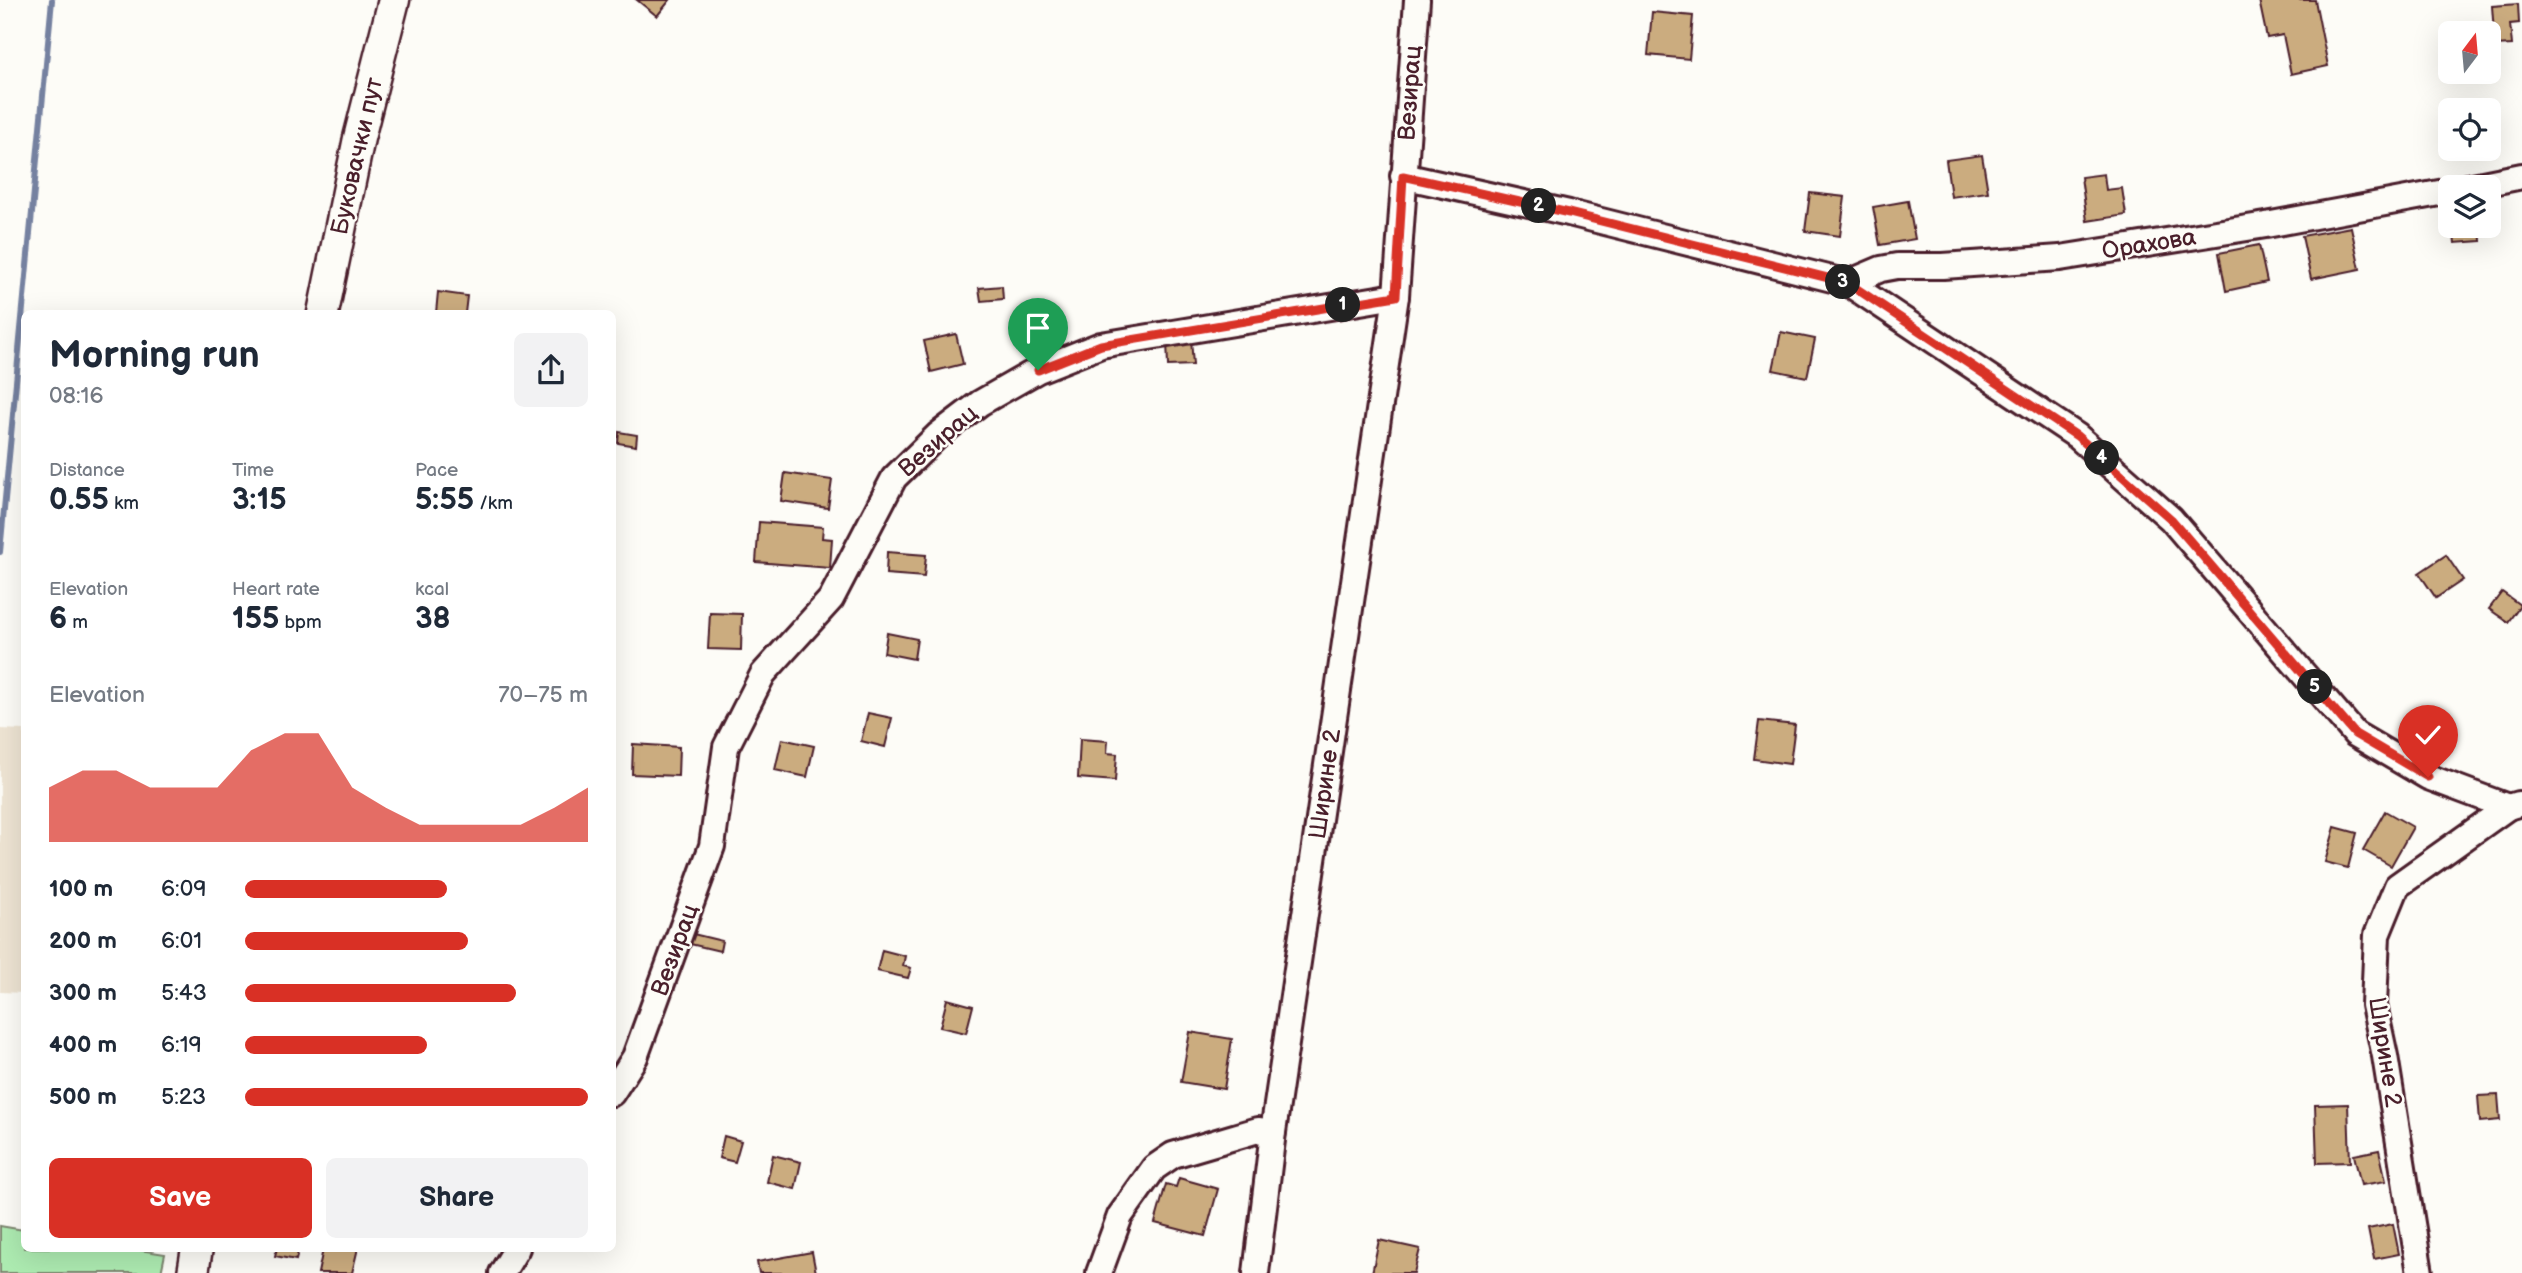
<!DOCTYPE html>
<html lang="en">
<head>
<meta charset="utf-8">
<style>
  :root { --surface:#fff; --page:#f2f2f3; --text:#1f2937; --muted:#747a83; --accent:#d93025 }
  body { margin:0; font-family:"Balsamiq Sans",sans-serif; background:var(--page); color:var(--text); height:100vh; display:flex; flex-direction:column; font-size:26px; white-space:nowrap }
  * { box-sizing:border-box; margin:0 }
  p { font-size:23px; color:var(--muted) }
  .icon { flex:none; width:38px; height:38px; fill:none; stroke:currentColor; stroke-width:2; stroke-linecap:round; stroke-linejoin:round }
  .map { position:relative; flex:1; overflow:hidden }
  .details { position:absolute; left:21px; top:310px; width:595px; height:942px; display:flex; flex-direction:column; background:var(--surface); border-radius:10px; box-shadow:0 7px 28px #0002 }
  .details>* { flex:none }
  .needle { width:46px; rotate:16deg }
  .fabs { position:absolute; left:2438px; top:21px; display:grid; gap:14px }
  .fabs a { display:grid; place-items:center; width:63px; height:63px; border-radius:10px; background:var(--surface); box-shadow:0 7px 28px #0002; font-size:35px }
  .pin { position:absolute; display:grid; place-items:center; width:60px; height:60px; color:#fff; margin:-72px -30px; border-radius:50% 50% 50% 0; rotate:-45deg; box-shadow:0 0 7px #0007 }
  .pin .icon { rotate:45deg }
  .km { position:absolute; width:35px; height:35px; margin:-18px; border-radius:50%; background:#222; color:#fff; font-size:19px; line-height:35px; text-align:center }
  .round { display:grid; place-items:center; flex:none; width:74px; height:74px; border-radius:10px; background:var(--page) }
  .head { display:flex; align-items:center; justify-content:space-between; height:119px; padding:0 28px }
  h1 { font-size:38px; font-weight:700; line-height:52px }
  .metrics { display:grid; grid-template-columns:repeat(3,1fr); gap:10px; height:119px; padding:7px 28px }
  .metrics div { display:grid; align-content:center }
  .metrics b { font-size:30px; font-weight:700 }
  .metrics small { font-size:19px; font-weight:400 }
  .metrics p { font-size:19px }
  .chart { height:196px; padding:14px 28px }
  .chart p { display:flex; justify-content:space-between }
  .chart svg { width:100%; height:126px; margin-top:7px; fill:var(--accent); opacity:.7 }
  .button { display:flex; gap:14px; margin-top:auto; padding:14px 28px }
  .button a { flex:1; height:80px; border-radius:10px; background:var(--accent); color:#fff; font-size:28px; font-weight:700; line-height:80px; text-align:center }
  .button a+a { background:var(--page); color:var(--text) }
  ul { padding:0 28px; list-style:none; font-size:23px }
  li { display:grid; grid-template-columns:112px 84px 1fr; align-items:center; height:52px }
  li i { height:18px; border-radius:9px; background:var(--accent) }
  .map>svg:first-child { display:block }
  .built { fill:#eee4d3 }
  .green { fill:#adebb1; stroke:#7c856e; stroke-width:2 }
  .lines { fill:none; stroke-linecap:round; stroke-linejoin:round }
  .stream { stroke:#7581a0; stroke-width:6 }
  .building { fill:#cbac7f; stroke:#4a1f2b; stroke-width:2 }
  .minor-casing { stroke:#4a1f2b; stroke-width:30 }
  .tertiary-casing { stroke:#4a1f2b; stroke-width:35 }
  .minor { stroke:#fdfcf7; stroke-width:24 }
  .tertiary { stroke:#fdfcf7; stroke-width:30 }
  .route-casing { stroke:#fff; stroke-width:14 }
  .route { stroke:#d93025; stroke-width:9 }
  .labels { text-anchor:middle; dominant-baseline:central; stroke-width:5; stroke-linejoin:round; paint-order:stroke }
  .street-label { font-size:24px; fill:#4a1f2b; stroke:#fdfcf7 }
</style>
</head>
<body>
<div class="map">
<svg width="2522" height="1273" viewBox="0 0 2522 1273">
  <rect width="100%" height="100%" fill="#fdfcf7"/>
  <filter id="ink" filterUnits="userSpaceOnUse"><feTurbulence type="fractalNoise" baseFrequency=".0143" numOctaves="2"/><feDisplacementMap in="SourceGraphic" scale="14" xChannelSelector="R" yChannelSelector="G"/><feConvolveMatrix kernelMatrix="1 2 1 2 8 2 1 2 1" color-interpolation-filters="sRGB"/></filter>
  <g filter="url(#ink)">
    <!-- built -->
    <polygon class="built" points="0,729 24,730 24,993 0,992"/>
    <!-- green -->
    <polygon class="green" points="0,1226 24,1230 24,1248 127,1248 165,1254 161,1273 0,1273"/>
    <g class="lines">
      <!-- stream -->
      <polyline class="stream" points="0,552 52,0"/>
    </g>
    <!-- building -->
    <g class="building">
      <polygon points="637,0 670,0 657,16"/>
      <polygon points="2259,0 2315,0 2328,66 2291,74 2283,35 2267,38"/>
      <polygon points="2518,4 2519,23 2510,24 2512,45 2495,46 2492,6"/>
      <polygon points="1652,12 1693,16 1689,59 1648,55"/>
      <polygon points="1982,155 1988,192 1951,197 1946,160"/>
      <polygon points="2104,174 2106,190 2122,188 2126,215 2087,221 2081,177"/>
      <polygon points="1810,193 1845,197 1840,236 1805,231"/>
      <polygon points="1908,201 1915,239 1880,245 1873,207"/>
      <polygon points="2453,226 2480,226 2481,241 2455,243"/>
      <polygon points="2351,227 2360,269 2311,279 2302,236"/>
      <polygon points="2259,245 2267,282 2226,291 2219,253"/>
      <polygon points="1002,286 1003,299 981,301 979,288"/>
      <polygon points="438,292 467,296 465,313 436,313"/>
      <polygon points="1781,332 1815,339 1807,377 1773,370"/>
      <polygon points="956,334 963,364 931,372 924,341"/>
      <polygon points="1191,339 1193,365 1168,366 1167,341"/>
      <polygon points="619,432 637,435 636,446 618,443"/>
      <polygon points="785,473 832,480 828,508 781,501"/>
      <polygon points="759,522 823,527 822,538 832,539 830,568 756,562"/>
      <polygon points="887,552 926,555 924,577 886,574"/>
      <polygon points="2446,555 2463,580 2436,598 2419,573"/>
      <polygon points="2502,592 2520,605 2508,622 2489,609"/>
      <polygon points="710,613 742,614 741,650 708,649"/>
      <polygon points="887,633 917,639 914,659 884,653"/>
      <polygon points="868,713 892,718 885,747 861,741"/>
      <polygon points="1759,721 1795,725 1790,764 1754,759"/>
      <polygon points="782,739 814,746 807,777 775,770"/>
      <polygon points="1080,739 1108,741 1107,753 1117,754 1115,781 1078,778"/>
      <polygon points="633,744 679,747 678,776 632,774"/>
      <polygon points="2385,811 2413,827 2391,866 2363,850"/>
      <polygon points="2335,827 2357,833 2348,868 2325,862"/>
      <polygon points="689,933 722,941 720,951 686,943"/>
      <polygon points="882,950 905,956 903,966 911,968 908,978 877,971"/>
      <polygon points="947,999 973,1006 966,1033 940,1027"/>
      <polygon points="1190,1032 1232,1039 1224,1089 1181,1082"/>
      <polygon points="2498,1095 2500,1120 2480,1122 2478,1096"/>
      <polygon points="2348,1104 2350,1162 2317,1163 2315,1105"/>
      <polygon points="724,1136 741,1141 735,1162 719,1158"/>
      <polygon points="2379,1150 2386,1181 2361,1185 2354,1155"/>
      <polygon points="773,1155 801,1162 795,1189 767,1182"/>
      <polygon points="1179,1178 1218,1189 1205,1236 1155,1223 1166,1184 1176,1187"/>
      <polygon points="2393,1224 2399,1254 2374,1259 2368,1229"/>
      <polygon points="1379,1240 1420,1249 1414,1273 1372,1273"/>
      <polygon points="277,1248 299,1248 296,1260 275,1256"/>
      <polygon points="328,1248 358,1248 352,1273 318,1273 323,1249"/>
      <polygon points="812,1252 816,1273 759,1273 757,1262"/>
    </g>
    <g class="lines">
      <!-- minor casing -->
      <g class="minor-casing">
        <g id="minor">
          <polyline points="1403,176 1569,213 1848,283 2077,436 2171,519 2355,734 2428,777 2508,807"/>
          <polyline points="2468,187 2522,176"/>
          <polyline points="1848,283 1881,269 1897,266 1943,266 2060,258 2266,225 2450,191"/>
          <polyline points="612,1093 635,1057 712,846 726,747 763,674 831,599 894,478 938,435 980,403 1038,370 1101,345 1396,296"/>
          <polyline points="502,1273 517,1248"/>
          <polyline points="1099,1273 1120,1216 1154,1168 1173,1155 1258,1130 1273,1132"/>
          <polyline points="1256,1273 1273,1132 1396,296 1417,0"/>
          <polyline points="2420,1273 2385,1056 2374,1005 2377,935 2397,886 2508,807 2518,804"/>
        </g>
      </g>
      <!-- tertiary casing -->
      <g class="tertiary-casing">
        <g id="tertiary">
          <polyline points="323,313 359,138 394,0"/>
          <polyline points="193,1273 197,1248"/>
        </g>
      </g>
      <!-- minor -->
      <use href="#minor" class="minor"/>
      <!-- tertiary -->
      <use href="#tertiary" class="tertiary"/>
    </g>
  </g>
  <g class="lines" filter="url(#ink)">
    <!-- route casing -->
    <g class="route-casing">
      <polyline id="route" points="1038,370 1101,345 1396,296 1403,176 1569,213 1848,283 2077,436 2171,519 2355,734 2428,777"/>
    </g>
    <!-- route -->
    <use href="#route" class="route"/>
  </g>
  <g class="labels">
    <!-- street labels -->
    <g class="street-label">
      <text transform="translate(1410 93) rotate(-86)">Везирац</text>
      <text transform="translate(357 156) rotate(-77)">Буковачки пут</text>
      <text transform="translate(2149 244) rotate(-9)">Орахова</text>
      <text transform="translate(938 441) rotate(-41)">Везирац</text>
      <text transform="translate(1325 784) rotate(-82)">Ширине 2</text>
      <text transform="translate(675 950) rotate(-70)">Везирац</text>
      <text transform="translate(2385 1052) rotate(81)">Ширине 2</text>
    </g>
  </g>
</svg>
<div class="fabs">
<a><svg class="needle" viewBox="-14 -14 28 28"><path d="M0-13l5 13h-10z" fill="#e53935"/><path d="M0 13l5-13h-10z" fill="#747a83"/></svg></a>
<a><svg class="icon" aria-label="locate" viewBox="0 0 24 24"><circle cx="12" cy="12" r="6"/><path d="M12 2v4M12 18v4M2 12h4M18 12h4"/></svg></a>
<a><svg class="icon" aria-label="layers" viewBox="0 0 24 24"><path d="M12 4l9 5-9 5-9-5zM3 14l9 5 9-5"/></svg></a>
</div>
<div class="pin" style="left:1038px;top:370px;background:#1e9e55"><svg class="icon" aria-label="arrive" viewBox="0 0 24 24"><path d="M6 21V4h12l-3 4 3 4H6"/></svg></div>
<div class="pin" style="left:2428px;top:777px;background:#d93025"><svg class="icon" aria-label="check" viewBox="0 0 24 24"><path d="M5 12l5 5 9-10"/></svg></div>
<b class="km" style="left:1343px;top:305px">1</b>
<b class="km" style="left:1539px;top:206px">2</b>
<b class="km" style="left:1843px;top:282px">3</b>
<b class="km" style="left:2102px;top:458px">4</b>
<b class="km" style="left:2315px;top:687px">5</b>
<section class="details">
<div class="head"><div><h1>Morning run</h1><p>08:16</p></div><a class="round"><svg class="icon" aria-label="share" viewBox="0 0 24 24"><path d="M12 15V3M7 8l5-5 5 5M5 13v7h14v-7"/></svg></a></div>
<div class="metrics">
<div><p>Distance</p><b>0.55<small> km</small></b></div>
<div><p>Time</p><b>3:15</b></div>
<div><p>Pace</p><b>5:55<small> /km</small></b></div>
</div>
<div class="metrics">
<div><p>Elevation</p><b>6<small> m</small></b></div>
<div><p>Heart rate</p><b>155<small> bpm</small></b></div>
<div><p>kcal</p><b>38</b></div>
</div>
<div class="chart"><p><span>Elevation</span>70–75 m</p>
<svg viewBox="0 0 160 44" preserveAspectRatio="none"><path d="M0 44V25L10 19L20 19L30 25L40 25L50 25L60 12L70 6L80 6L90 25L100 32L110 38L120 38L130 38L140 38L150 32L160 25V44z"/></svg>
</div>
<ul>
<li><b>100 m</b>6:09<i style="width:59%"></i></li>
<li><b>200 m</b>6:01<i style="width:65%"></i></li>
<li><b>300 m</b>5:43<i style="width:79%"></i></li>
<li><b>400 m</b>6:19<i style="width:53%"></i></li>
<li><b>500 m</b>5:23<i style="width:100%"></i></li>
</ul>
<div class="button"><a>Save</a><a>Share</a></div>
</section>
</div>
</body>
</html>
